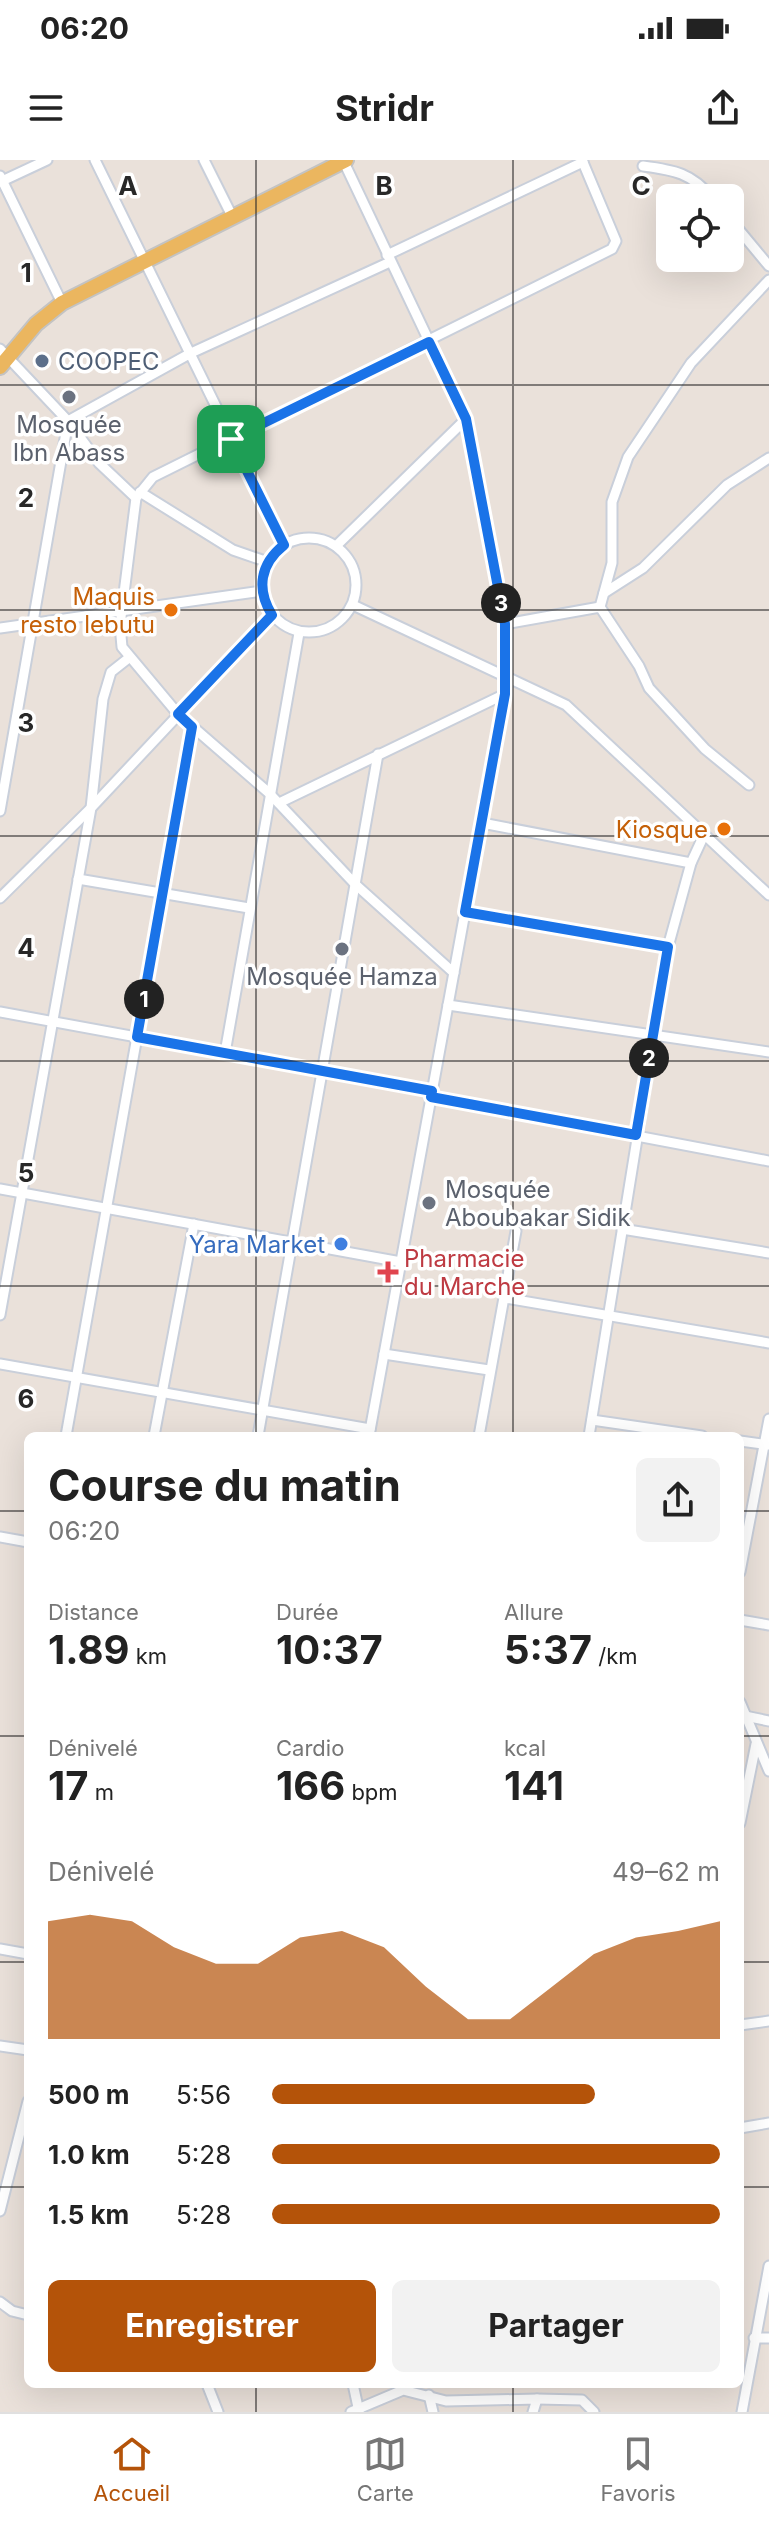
<!DOCTYPE html>
<html lang="fr">
<head>
<meta charset="utf-8">
<style>
  :root { --surface:#fff; --page:#f2f2f2; --text:#222; --muted:#767676; --line:#e0e0e0; --accent:#b45309 }
  body { margin:0; font-family:Inter,sans-serif; background:var(--page); color:var(--text); height:100vh; display:flex; flex-direction:column; font-size:30px; white-space:nowrap }
  * { box-sizing:border-box; margin:0 }
  p { font-size:26px; color:var(--muted) }
  .icon { flex:none; width:44px; height:44px; fill:none; stroke:currentColor; stroke-width:2; stroke-linecap:round; stroke-linejoin:round }
  .map { position:relative; flex:1; overflow:hidden }
  .drawer { position:absolute; left:24px; top:1272px; width:720px; height:956px; display:flex; flex-direction:column; background:var(--surface); border-radius:12px; box-shadow:0 8px 32px #0002 }
  .drawer>* { flex:none }
  .fabs { position:absolute; left:656px; top:24px; display:grid; gap:16px }
  .fabs a { display:grid; place-items:center; width:88px; height:88px; border-radius:12px; background:var(--surface); box-shadow:0 8px 32px #0002; font-size:40px }
  .pin { position:absolute; display:grid; place-items:center; width:68px; height:68px; color:#fff; margin:-34px; border-radius:16px; box-shadow:0 4px 12px #0006 }
  .km { position:absolute; width:40px; height:40px; margin:-20px; border-radius:50%; background:#222; color:#fff; font-size:22px; line-height:40px; text-align:center }
  .round { display:grid; place-items:center; flex:none; width:84px; height:84px; border-radius:12px; background:var(--page) }
  .head { display:flex; align-items:center; justify-content:space-between; height:136px; padding:0 24px }
  h1 { font-size:44px; font-weight:700; line-height:60px }
  .metrics { display:grid; grid-template-columns:repeat(3,1fr); gap:12px; height:136px; padding:8px 24px }
  .metrics div { display:grid; align-content:center }
  .metrics b { font-size:40px; font-weight:700 }
  .metrics small { font-size:22px; font-weight:400 }
  .metrics p { font-size:22px }
  .chart { height:224px; padding:16px 24px }
  .chart p { display:flex; justify-content:space-between }
  .chart svg { width:100%; height:144px; margin-top:8px; fill:var(--accent); opacity:.7 }
  .cta { display:flex; gap:16px; margin-top:auto; padding:16px 24px }
  .cta a { flex:1; height:92px; border-radius:12px; background:var(--accent); color:#fff; font-size:32px; font-weight:700; line-height:92px; text-align:center }
  .cta a+a { background:var(--page); color:var(--text) }
  ul { padding:0 24px; list-style:none; font-size:26px }
  li { display:grid; grid-template-columns:128px 96px 1fr; align-items:center; height:60px }
  li i { height:20px; border-radius:10px; background:var(--accent) }
  .status { display:flex; justify-content:space-between; align-items:center; height:56px; padding:0 40px; background:var(--surface); direction:ltr }
  .status svg { height:22px; fill:currentColor }
  header { display:flex; justify-content:space-between; align-items:center; height:104px; padding:0 24px; background:var(--surface); font-size:36px; font-weight:700 }
  .dock { display:flex; justify-content:space-around; align-items:center; height:112px; border-top:2px solid var(--line); background:var(--surface); font-size:22px; color:var(--muted) }
  .dock a { display:grid; justify-items:center; gap:4px }
  .dock .selected { color:var(--accent) }
  .map>svg:first-child { display:block }
  .lines { fill:none; stroke-linecap:round; stroke-linejoin:round }
  .street-casing { stroke:#c9cfda; stroke-width:13 }
  .primary-casing { stroke:#c3c3c3; stroke-width:18 }
  .street { stroke:#fff; stroke-width:9 }
  .primary { stroke:#ebb65f; stroke-width:14 }
  .route-casing { stroke:#fff; stroke-width:16 }
  .route { stroke:#1a73e8; stroke-width:10 }
  .grid { fill:none; stroke:#282828; stroke-width:2; stroke-opacity:0.55 }
  .service-dot { fill:#5c6f8a; stroke:#fff; stroke-width:3 }
  .worship-dot { fill:#6b7280; stroke:#fff; stroke-width:3 }
  .food-dot { fill:#e8710a; stroke:#fff; stroke-width:3 }
  .shop-dot { fill:#3f7fe0; stroke:#fff; stroke-width:3 }
  .health-dot { fill:#e0444e; stroke:#fff; stroke-width:3 }
  .labels { text-anchor:middle; dominant-baseline:central; stroke-width:7; stroke-linejoin:round; paint-order:stroke }
  .service-label { font-size:24px; fill:#4e5e75; stroke:#fff; text-anchor:start }
  .worship-label { font-size:24px; fill:#5b616d; stroke:#fff }
  .food-label { font-size:24px; fill:#c56008; stroke:#fff; text-anchor:end }
  .shop-label { font-size:24px; fill:#366cbe; stroke:#fff; text-anchor:end }
  .health-label { font-size:24px; fill:#be3a42; stroke:#fff; text-anchor:start }
  .grid-label { font-size:26px; text-anchor:middle; font-weight:bold; fill:#282828; stroke:#fff; stroke-width:7; stroke-linejoin:round; paint-order:stroke }
</style>
</head>
<body>
<div class="status"><b>06:20</b><svg viewBox="0 0 49 12"><path d="M0 12V9h3v3zM5 12V6h3v6zM10 12V3h3v9zM15 12V0h3v12zM26 1h20v11H26zM47 4h2v5h-2z"/></svg></div>
<header><svg class="icon" aria-label="menu" viewBox="0 0 24 24"><path d="M4 6h16M4 12h16M4 18h16"/></svg>Stridr<svg class="icon" aria-label="share" viewBox="0 0 24 24"><path d="M12 15V3M7 8l5-5 5 5M5 13v7h14v-7"/></svg></header>
<div class="map">
<svg width="769" height="2252" viewBox="0 0 769 2252">
  <rect width="100%" height="100%" fill="#eae1da"/>
  <g class="lines">
    <!-- street casing -->
    <g class="street-casing">
      <g id="street">
        <polyline points="95,0 284,385"/>
        <polyline points="204,0 232,56"/>
        <polyline points="343,0 466,259 505,464 505,534 369,1276"/>
        <path d="M 643,6 C 674,10 692,13 712,38"/>
        <polyline points="0,16 62,143"/>
        <polyline points="0,22 47,0"/>
        <polyline points="730,59 769,106"/>
        <polyline points="387,95 583,2"/>
        <polyline points="0,189 68,261 99,303 136,338"/>
        <polyline points="68,261 191,193 390,102"/>
        <polyline points="140,332 233,390 268,402"/>
        <circle cx="309" cy="425" r="47"/>
        <polyline points="336,386 466,259"/>
        <polyline points="604,433 643,408 727,325 769,298"/>
        <polyline points="353,445 566,545 769,735"/>
        <polyline points="600,447 612,403 612,342 628,297 691,203 769,120"/>
        <polyline points="505,464 600,447 639,506 649,528 705,589 749,625"/>
        <polyline points="0,468 262,431"/>
        <polyline points="279,643 505,534"/>
        <polyline points="0,651 68,261"/>
        <polyline points="482,663 691,703"/>
        <polyline points="78,719 249,748"/>
        <polyline points="0,738 91,648 272,455"/>
        <polyline points="465,752 668,787"/>
        <polyline points="454,813 355,724 269,633 178,554 122,487 120,465 136,338 153,317 612,89 616,81 582,0"/>
        <polyline points="448,845 769,892"/>
        <polyline points="0,852 432,931"/>
        <polyline points="225,893 299,473"/>
        <polyline points="431,937 769,1001"/>
        <polyline points="0,1029 401,1102"/>
        <polyline points="622,1069 769,1093"/>
        <polyline points="505,1138 769,1183"/>
        <polyline points="0,1155 91,648 103,539 111,512 130,497"/>
        <polyline points="384,1194 489,1210"/>
        <polyline points="0,1204 370,1269"/>
        <polyline points="592,1260 702,1276"/>
        <polyline points="66,1276 192,567"/>
        <polyline points="154,1276 194,1064"/>
        <polyline points="258,1276 378,594"/>
        <polyline points="479,1276 516,1071"/>
        <polyline points="589,1276 668,787 691,703 704,675"/>
        <polyline points="740,1281 769,1285"/>
        <polyline points="0,1377 28,1382"/>
        <polyline points="740,1412 769,1259"/>
        <polyline points="740,1460 769,1465"/>
        <polyline points="740,1542 769,1611"/>
        <polyline points="745,1556 769,1561"/>
        <polyline points="740,1663 756,1584"/>
        <polyline points="0,1789 28,1794"/>
        <polyline points="740,1865 769,1861"/>
        <polyline points="0,1886 28,1890"/>
        <polyline points="740,1968 769,1963"/>
        <polyline points="0,2051 28,1941"/>
        <polyline points="0,2142 12,2151 28,2155"/>
        <polyline points="754,2178 769,2178"/>
        <polyline points="207,2224 218,2252"/>
        <polyline points="353,2224 359,2252"/>
        <polyline points="429,2235 433,2252"/>
        <polyline points="537,2239 582,2240 594,2252"/>
        <polyline points="351,2252 403,2230 446,2241 537,2239 533,2252"/>
        <polyline points="742,2252 769,2106"/>
      </g>
    </g>
    <!-- primary casing -->
    <g class="primary-casing">
      <polyline id="primary" points="0,207 36,164 62,143 346,0"/>
    </g>
    <!-- street -->
    <use href="#street" class="street"/>
    <!-- primary -->
    <use href="#primary" class="primary"/>
  </g>
  <g class="lines">
    <!-- route casing -->
    <g class="route-casing">
      <path id="route" d="M 429,182 L 466,259 L 505,464 L 505,534 L 465,752 L 668,787 L 636,975 L 431,937 L 432,931 L 137,877 L 192,567 L 178,554 L 272,455 C 256,429 260,404 284,385 L 231,279 Z"/>
    </g>
    <!-- route -->
    <use href="#route" class="route"/>
  </g>
  <!-- grid -->
  <path class="grid" d="M 256,0 L 256,1276M 513,0 L 513,1276M 0,225 L 769,225M 0,450 L 769,450M 0,676 L 769,676M 0,901 L 769,901M 0,1126 L 769,1126M 0,1351 L 28,1351M 740,1351 L 769,1351M 0,1576 L 28,1576M 740,1576 L 769,1576M 0,1802 L 28,1802M 740,1802 L 769,1802M 0,2027 L 28,2027M 740,2027 L 769,2027M 256,2224 L 256,2252M 513,2224 L 513,2252"/>
  <!-- markers -->
  <circle class="service-dot" cx="42" cy="201" r="8"/>
  <g class="worship-dot">
    <circle cx="69" cy="237" r="8"/>
    <circle cx="342" cy="789" r="8"/>
    <circle cx="429" cy="1043" r="8"/>
  </g>
  <g class="food-dot">
    <circle cx="171" cy="450" r="8"/>
    <circle cx="724" cy="669" r="8"/>
  </g>
  <circle class="shop-dot" cx="341" cy="1084" r="8"/>
  <path class="health-dot" d="M384 1100h8v8h8v8h-8v8h-8v-8h-8v-8h8z"/>
  <g class="labels">
    <!-- service labels -->
    <g class="service-label">
      <text x="58" y="201">COOPEC</text>
    </g>
    <!-- worship labels -->
    <g class="worship-label">
      <text x="69" y="264">Mosquée<tspan x="69" dy="28">Ibn Abass</tspan></text>
      <text x="342" y="816">Mosquée Hamza</text>
      <text x="445" y="1029" text-anchor="start">Mosquée<tspan x="445" dy="28">Aboubakar Sidik</tspan></text>
    </g>
    <!-- food labels -->
    <g class="food-label">
      <text x="155" y="436">Maquis<tspan x="155" dy="28">resto lebutu</tspan></text>
      <text x="708" y="669">Kiosque</text>
    </g>
    <!-- shop labels -->
    <g class="shop-label">
      <text x="325" y="1084">Yara Market</text>
    </g>
    <!-- health labels -->
    <g class="health-label">
      <text x="404" y="1098">Pharmacie<tspan x="404" dy="28">du Marche</tspan></text>
    </g>
  </g>
  <g class="grid-label">
    <text x="128" y="35">A</text>
    <text x="384" y="35">B</text>
    <text x="641" y="35">C</text>
    <text x="26" y="122">1</text>
    <text x="26" y="347">2</text>
    <text x="26" y="572">3</text>
    <text x="26" y="797">4</text>
    <text x="26" y="1022">5</text>
    <text x="26" y="1248">6</text>
  </g>
</svg>
<div class="fabs">
<a><svg class="icon" aria-label="locate" viewBox="0 0 24 24"><circle cx="12" cy="12" r="6"/><path d="M12 2v4M12 18v4M2 12h4M18 12h4"/></svg></a>
</div>
<div class="pin" style="left:231px;top:279px;background:#1e9e55"><svg class="icon" aria-label="arrive" viewBox="0 0 24 24"><path d="M6 21V4h12l-3 4 3 4H6"/></svg></div>
<b class="km" style="left:144px;top:839px">1</b>
<b class="km" style="left:649px;top:898px">2</b>
<b class="km" style="left:501px;top:443px">3</b>
<section class="drawer">
<div class="head"><div><h1>Course du matin</h1><p>06:20</p></div><a class="round"><svg class="icon" aria-label="share" viewBox="0 0 24 24"><path d="M12 15V3M7 8l5-5 5 5M5 13v7h14v-7"/></svg></a></div>
<div class="metrics">
<div><p>Distance</p><b>1.89<small> km</small></b></div>
<div><p>Durée</p><b>10:37</b></div>
<div><p>Allure</p><b>5:37<small> /km</small></b></div>
</div>
<div class="metrics">
<div><p>Dénivelé</p><b>17<small> m</small></b></div>
<div><p>Cardio</p><b>166<small> bpm</small></b></div>
<div><p>kcal</p><b>141</b></div>
</div>
<div class="chart"><p><span>Dénivelé</span>49–62 m</p>
<svg viewBox="0 0 160 44" preserveAspectRatio="none"><path d="M0 44V8L10 6L20 8L30 16L40 21L50 21L60 13L70 11L80 16L90 28L100 38L110 38L120 28L130 18L140 13L150 11L160 8V44z"/></svg>
</div>
<ul>
<li><b>500 m</b>5:56<i style="width:72%"></i></li>
<li><b>1.0 km</b>5:28<i style="width:100%"></i></li>
<li><b>1.5 km</b>5:28<i style="width:100%"></i></li>
</ul>
<div class="cta"><a>Enregistrer</a><a>Partager</a></div>
</section>
</div>
<nav class="dock">
<a class="selected"><svg class="icon" aria-label="home" viewBox="0 0 24 24"><path d="M3 11l9-7 9 7M6 9v11h12V9"/></svg>Accueil</a>
<a><svg class="icon" aria-label="map" viewBox="0 0 24 24"><path d="M3 6l6-2 6 2 6-2v14l-6 2-6-2-6 2zM9 4v14M15 6v14"/></svg>Carte</a>
<a><svg class="icon" aria-label="saved" viewBox="0 0 24 24"><path d="M7 4h10v16l-5-4-5 4z"/></svg>Favoris</a>
</nav>
</body>
</html>
